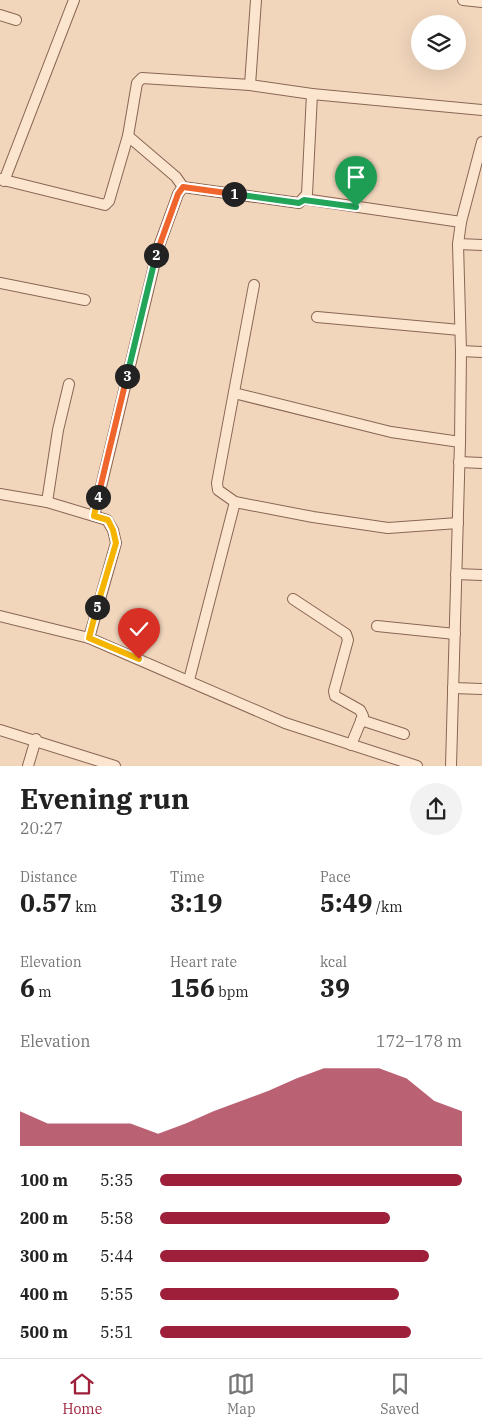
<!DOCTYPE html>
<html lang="en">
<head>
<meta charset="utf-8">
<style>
  :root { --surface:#fff; --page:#f2f2f2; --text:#222; --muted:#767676; --line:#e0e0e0; --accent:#9e1f3a }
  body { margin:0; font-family:"IBM Plex Serif",serif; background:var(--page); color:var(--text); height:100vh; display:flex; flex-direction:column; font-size:19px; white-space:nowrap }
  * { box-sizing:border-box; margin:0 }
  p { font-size:16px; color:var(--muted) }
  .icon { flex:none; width:28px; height:28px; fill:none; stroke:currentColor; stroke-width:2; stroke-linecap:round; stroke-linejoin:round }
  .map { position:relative; height:766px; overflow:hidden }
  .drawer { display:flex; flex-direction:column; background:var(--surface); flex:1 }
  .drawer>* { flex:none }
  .fabs { position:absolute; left:411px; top:15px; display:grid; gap:10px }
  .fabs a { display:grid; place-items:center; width:55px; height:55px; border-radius:50%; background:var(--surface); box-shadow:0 5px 20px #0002; font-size:25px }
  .pin { position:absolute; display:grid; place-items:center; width:42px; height:42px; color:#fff; margin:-51px -21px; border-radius:50% 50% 50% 0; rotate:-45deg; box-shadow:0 0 5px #0007 }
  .pin .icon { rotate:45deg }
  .km { position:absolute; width:25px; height:25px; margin:-12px; border-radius:50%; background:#222; color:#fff; font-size:14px; line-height:25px; text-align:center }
  .round { display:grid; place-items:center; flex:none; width:52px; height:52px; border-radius:26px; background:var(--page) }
  .headline { display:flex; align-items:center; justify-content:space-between; height:85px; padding:0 20px }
  h1 { font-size:28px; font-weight:800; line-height:38px }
  .figures { display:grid; grid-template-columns:repeat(3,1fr); gap:8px; height:85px; padding:5px 20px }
  .figures div { display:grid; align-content:center }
  .figures b { font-size:25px; font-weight:800 }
  .figures small { font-size:14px; font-weight:400 }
  .figures p { font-size:14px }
  .chart { height:140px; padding:10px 20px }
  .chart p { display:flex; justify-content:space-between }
  .chart svg { width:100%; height:90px; margin-top:5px; fill:var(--accent); opacity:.7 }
  ul { padding:0 20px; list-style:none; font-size:16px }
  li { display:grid; grid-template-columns:80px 60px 1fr; align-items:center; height:38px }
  li i { height:12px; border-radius:6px; background:var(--accent) }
  .tab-bar { display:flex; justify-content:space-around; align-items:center; height:70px; border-top:1px solid var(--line); background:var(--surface); font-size:14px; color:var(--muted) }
  .tab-bar a { display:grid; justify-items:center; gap:2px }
  .tab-bar .selected { color:var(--accent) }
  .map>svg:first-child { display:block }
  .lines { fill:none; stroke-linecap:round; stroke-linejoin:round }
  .street-casing { stroke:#8a6654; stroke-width:12 }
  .street { stroke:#fce5cf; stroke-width:10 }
  .split-1-casing { stroke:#fff; stroke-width:10 }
  .split-2-casing { stroke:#fff; stroke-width:10 }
  .split-3-casing { stroke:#fff; stroke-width:10 }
  .split-4-casing { stroke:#fff; stroke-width:10 }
  .split-5-casing { stroke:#fff; stroke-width:10 }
  .split-6-casing { stroke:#fff; stroke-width:10 }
  .split-1 { stroke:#22a559; stroke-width:6 }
  .split-2 { stroke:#f0652b; stroke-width:6 }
  .split-3 { stroke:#22a559; stroke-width:6 }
  .split-4 { stroke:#f0652b; stroke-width:6 }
  .split-5 { stroke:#f5b400; stroke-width:6 }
  .split-6 { stroke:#f5b400; stroke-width:6 }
</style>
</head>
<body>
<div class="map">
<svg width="482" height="766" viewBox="0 0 482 766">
  <rect width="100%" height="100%" fill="#f1d6bc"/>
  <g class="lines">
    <!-- street casing -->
    <g class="street-casing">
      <g id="street">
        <polyline points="463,0 482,2"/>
        <polyline points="0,15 16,20"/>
        <polyline points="250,85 256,0"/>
        <polyline points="128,136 176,177 183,187"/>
        <polyline points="0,179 105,205 109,201 128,136 137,83 142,78 250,85 312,94 482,110"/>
        <polyline points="4,181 74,0"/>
        <polyline points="304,199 461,222"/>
        <polyline points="458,244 482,245"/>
        <polyline points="0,283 85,300"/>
        <polyline points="254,285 217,483 218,490 235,502 313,517 388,528 458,523"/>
        <polyline points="317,317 460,330"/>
        <polyline points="461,351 482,352"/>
        <polyline points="234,393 391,432 460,442"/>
        <polyline points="459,462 482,463"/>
        <polyline points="0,494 47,502 107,520 113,530 116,543 89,638"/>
        <polyline points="47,502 58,430 69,384"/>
        <polyline points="94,516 158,249 178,194 183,187 299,203 307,194 312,94"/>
        <polyline points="456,574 482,575"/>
        <polyline points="293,599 346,634 348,640 334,691 335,696 360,710 363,716 351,745"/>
        <polyline points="0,616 89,638 285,723 417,766"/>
        <polyline points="377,626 455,634"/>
        <polyline points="189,680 235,502"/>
        <polyline points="453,688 482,689"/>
        <polyline points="361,720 404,734"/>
        <polyline points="0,730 115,766"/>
        <polyline points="28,766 36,739"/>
        <polyline points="451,766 460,442 461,351 458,244 461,222 482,142"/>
      </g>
    </g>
    <!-- street -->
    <use href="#street" class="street"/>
  </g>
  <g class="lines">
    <!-- split-1 casing -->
    <g class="split-1-casing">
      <polyline id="split-1" points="234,194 299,203 304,200 356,207"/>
    </g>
    <!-- split-2 casing -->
    <g class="split-2-casing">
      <polyline id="split-2" points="156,255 178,194 183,187 234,194"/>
    </g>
    <!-- split-3 casing -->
    <g class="split-3-casing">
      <polyline id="split-3" points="127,376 156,255"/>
    </g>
    <!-- split-4 casing -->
    <g class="split-4-casing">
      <polyline id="split-4" points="98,497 127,376"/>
    </g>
    <!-- split-5 casing -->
    <g class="split-5-casing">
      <polyline id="split-5" points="97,607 116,543 113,530 108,520 94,516 98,497"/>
    </g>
    <!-- split-6 casing -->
    <g class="split-6-casing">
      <polyline id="split-6" points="97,607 89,638 139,659"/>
    </g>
    <!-- split-1 -->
    <use href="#split-1" class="split-1"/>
    <!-- split-2 -->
    <use href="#split-2" class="split-2"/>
    <!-- split-3 -->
    <use href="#split-3" class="split-3"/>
    <!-- split-4 -->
    <use href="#split-4" class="split-4"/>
    <!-- split-5 -->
    <use href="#split-5" class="split-5"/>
    <!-- split-6 -->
    <use href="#split-6" class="split-6"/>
  </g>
</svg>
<div class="fabs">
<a><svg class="icon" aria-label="layers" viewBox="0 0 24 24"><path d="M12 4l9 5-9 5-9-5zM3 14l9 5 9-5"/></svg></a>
</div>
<div class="pin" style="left:356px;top:207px;background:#1e9e55"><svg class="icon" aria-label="arrive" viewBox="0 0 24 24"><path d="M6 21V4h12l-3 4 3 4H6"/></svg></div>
<div class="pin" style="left:139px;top:659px;background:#d93025"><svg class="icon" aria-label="check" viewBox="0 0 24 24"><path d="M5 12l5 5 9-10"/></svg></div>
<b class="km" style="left:234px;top:194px">1</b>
<b class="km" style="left:156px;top:255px">2</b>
<b class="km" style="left:127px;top:376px">3</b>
<b class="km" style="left:98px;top:497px">4</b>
<b class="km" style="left:97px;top:607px">5</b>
</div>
<section class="drawer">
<div class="headline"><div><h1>Evening run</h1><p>20:27</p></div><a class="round"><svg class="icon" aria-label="share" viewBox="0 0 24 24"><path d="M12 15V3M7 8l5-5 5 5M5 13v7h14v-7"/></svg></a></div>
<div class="figures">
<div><p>Distance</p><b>0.57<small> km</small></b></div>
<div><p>Time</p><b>3:19</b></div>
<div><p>Pace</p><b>5:49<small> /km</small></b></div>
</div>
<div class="figures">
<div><p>Elevation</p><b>6<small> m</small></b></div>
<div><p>Heart rate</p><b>156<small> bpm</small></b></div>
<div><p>kcal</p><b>39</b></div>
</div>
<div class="chart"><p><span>Elevation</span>172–178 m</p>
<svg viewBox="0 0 160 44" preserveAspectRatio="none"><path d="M0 44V27L10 33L20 33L30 33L40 33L50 38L60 33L70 27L80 22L90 17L100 11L110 6L120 6L130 6L140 11L150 22L160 27V44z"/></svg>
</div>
<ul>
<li><b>100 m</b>5:35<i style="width:100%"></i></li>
<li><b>200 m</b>5:58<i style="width:76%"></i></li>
<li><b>300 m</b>5:44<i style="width:89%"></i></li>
<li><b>400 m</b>5:55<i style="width:79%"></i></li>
<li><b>500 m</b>5:51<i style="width:83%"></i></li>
</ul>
</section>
<nav class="tab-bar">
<a class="selected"><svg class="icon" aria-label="home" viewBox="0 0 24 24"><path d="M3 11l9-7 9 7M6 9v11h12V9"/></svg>Home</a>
<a><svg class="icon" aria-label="map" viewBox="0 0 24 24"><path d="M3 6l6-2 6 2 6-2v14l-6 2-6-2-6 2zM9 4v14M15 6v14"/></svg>Map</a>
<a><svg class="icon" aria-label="saved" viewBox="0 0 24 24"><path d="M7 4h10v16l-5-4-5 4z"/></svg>Saved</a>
</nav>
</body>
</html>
